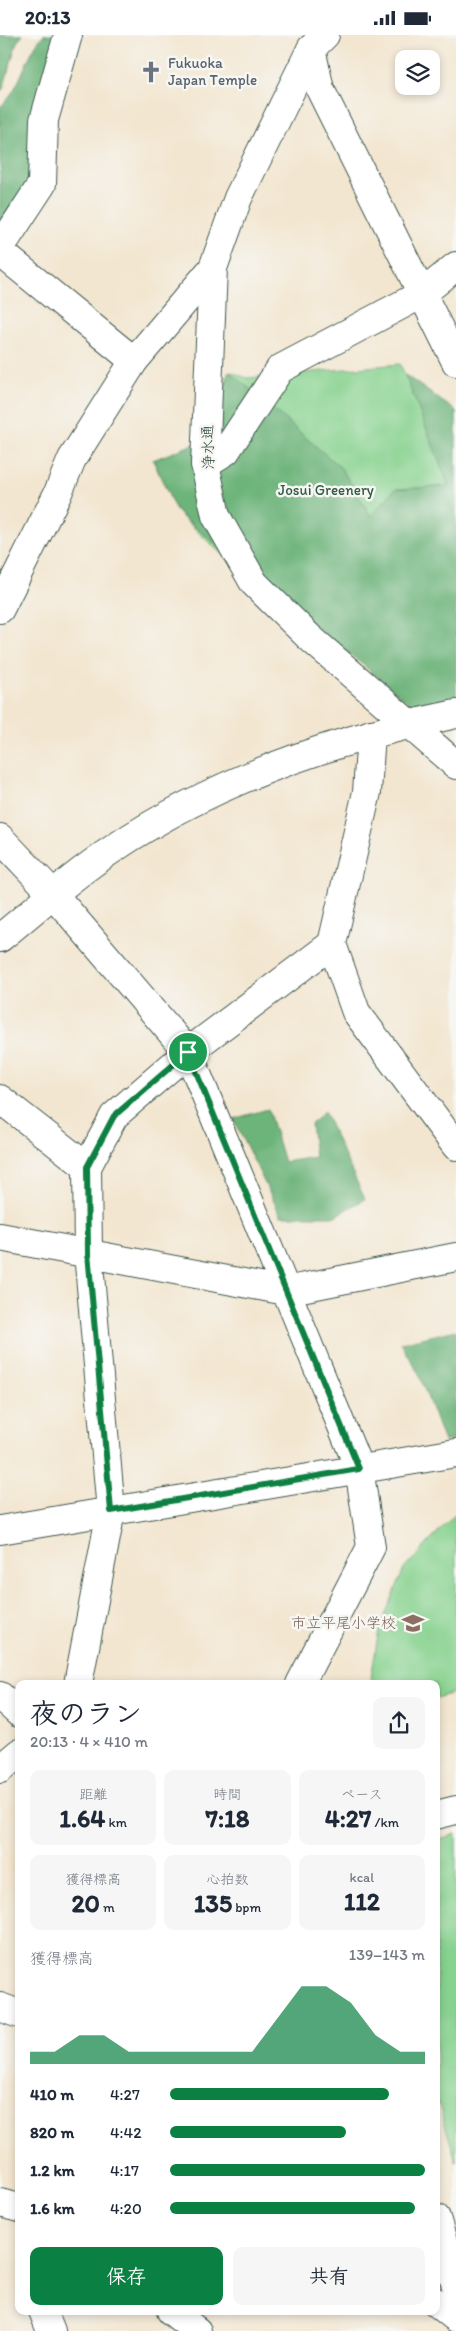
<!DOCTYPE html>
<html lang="ja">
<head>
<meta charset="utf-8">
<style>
  :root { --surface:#fff; --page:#f6f6f7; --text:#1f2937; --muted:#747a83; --accent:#0b8043 }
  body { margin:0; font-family:Itim,"Klee One",sans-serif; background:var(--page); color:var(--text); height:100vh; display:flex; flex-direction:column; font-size:19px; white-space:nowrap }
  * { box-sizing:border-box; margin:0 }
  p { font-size:16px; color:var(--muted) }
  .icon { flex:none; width:28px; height:28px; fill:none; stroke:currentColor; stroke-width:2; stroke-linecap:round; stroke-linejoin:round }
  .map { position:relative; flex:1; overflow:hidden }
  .details { position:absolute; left:15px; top:1645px; width:425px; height:635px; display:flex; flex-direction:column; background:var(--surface); border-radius:10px; box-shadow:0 2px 8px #0003 }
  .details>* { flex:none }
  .buttons { position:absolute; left:395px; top:15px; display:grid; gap:10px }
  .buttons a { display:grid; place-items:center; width:45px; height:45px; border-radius:10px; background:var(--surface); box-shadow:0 2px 8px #0003; font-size:25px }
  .pin { position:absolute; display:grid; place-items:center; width:42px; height:42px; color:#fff; margin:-21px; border:2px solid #fff; border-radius:50%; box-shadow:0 1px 5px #0007 }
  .round { display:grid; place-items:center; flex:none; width:52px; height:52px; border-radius:10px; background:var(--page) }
  .summary { display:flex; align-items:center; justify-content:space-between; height:85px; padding:0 15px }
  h1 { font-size:28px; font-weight:700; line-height:38px }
  .stats { display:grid; grid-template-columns:repeat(3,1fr); gap:8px; height:85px; padding:5px 15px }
  .stats div { display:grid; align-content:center; border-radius:10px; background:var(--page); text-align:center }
  .stats b { font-size:25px; font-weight:700 }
  .stats small { font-size:14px; font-weight:400 }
  .stats p { font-size:14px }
  .chart { height:140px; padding:10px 15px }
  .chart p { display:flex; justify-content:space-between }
  .chart svg { width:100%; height:90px; margin-top:5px; fill:var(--accent); opacity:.7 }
  .cta { display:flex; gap:10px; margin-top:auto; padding:10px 15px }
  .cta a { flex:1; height:58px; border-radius:10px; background:var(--accent); color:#fff; font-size:20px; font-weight:700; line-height:58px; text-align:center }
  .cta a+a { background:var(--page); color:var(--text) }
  ul { padding:0 15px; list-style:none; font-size:16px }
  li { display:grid; grid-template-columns:80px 60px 1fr; align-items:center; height:38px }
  li i { height:12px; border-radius:6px; background:var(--accent) }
  .status { display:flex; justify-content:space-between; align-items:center; height:35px; padding:0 25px; background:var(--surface); direction:ltr }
  .status svg { height:14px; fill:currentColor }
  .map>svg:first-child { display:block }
  .green { fill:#87d28f; stroke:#538862 }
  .forest { fill:#6db47a; stroke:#467857 }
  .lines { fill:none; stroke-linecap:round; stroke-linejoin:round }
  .minor-casing { stroke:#3f564b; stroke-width:30 }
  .minor { stroke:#fff; stroke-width:28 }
  .route-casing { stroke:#fff; stroke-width:10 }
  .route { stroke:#0b8043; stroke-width:6 }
  .labels { text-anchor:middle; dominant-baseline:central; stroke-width:5; stroke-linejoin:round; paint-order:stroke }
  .worship-label { font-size:15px; fill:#5b616d; stroke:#f6f6f2; text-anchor:start }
  .street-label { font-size:15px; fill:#1f3d34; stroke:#f6f6f2 }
  .park-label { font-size:15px; fill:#345b46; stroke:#f6f6f2 }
  .education-label { font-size:15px; fill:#785e54; stroke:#f6f6f2; text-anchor:end }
</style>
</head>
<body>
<div class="status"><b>20:13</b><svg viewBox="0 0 49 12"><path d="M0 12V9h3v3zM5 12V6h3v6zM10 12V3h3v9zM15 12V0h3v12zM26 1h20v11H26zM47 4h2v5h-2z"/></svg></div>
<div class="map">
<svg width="456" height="2296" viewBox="0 0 456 2296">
  <rect width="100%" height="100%" fill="#f6f6f2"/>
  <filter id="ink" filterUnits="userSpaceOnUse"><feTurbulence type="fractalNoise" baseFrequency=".02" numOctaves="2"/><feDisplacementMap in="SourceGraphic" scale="10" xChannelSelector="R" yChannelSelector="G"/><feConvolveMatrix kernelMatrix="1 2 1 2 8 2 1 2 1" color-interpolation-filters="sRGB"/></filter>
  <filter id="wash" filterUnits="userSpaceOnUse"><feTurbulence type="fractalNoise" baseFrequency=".0096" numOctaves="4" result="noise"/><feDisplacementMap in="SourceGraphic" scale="20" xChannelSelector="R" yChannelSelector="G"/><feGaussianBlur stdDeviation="1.12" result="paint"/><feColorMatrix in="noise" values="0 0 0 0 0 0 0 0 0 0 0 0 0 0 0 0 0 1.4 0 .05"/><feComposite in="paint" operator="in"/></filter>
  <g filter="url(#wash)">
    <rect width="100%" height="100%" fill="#f3e6d0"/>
    <!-- green -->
    <g class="green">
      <polygon points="400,329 456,457 352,620 314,606 176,476 153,425 210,403 229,336 247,343"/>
      <polygon points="456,1478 456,1657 436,1663 436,1649 370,1649 379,1595 404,1534"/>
      <polygon points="456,1799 456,2126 436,2060 436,1805"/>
    </g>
    <!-- forest -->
    <g class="forest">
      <polygon points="0,0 23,0 17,7 3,54 0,57"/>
      <path d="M 43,0 L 62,0 L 38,135 L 0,195 L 0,72 C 22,53 24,22 43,0 Z"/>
      <polygon points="229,336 341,433 371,481 395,454 449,451 405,340 456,376 456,671 420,677 176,476 153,425 210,403"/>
      <polygon points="268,1074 284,1127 315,1122 311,1089 324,1077 365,1164 336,1181 281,1181 233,1084"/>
      <polygon points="456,1295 456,1404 444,1407 418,1337 401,1308"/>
    </g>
  </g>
  <g filter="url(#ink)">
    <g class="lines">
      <!-- minor casing -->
      <g class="minor-casing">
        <g id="minor">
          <polyline points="325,0 311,14 238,163 213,233 205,429 216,481 254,548 309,602 456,730"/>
          <polyline points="311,14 320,54 456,327"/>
          <polyline points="0,213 42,149 44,85 68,0"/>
          <polyline points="0,217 134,326"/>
          <polyline points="205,429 226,416 280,334 422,259 456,231"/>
          <polyline points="0,574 57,460 72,424 134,326 213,233"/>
          <polyline points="371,699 367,757 332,909 356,977 456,1111"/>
          <polyline points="0,803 54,860 188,1017 359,1433 371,1512 300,1649"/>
          <path d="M 0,903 C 37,873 73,840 113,814 C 215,745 336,704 456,679"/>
          <polyline points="0,1064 87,1132"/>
          <polyline points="0,1202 286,1256 456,1222"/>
          <polyline points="0,1495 456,1418"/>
          <polyline points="78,1649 111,1476 88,1218 87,1132 114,1081 188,1017 332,909"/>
          <polyline points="0,1661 19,1678"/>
          <polyline points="0,1734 19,1718"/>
          <polyline points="436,1780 456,1775"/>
          <polyline points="0,1972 19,1979"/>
          <polyline points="0,2168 19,2173"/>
          <polyline points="436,2183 456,2251"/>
          <polyline points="436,2267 456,2283"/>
          <polyline points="43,2276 51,2296"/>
          <polyline points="171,2276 197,2296"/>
        </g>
      </g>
      <!-- minor -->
      <use href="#minor" class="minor"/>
    </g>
  </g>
  <g class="lines" filter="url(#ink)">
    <!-- route casing -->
    <g class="route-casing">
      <polygon id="route" points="188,1017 359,1434 111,1476 88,1218 87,1132 114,1081"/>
    </g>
    <!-- route -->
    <use href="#route" class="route"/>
  </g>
  <!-- icons -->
  <defs>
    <g id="church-bare" transform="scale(1.725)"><path d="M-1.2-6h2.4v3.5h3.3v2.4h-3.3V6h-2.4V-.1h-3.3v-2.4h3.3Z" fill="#6b7280" stroke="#f6f6f2" stroke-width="2.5" paint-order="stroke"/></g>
    <g id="school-bare" transform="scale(1.725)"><path d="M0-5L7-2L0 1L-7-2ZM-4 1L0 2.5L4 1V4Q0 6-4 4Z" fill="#8d6e63" stroke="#f6f6f2" stroke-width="2.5" paint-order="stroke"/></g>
  </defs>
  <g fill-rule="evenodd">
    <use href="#church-bare" x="151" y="37"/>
    <use href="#school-bare" x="413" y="1588"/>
  </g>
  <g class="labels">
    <!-- worship labels -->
    <g class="worship-label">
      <text x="168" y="28">Fukuoka<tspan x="168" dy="17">Japan Temple</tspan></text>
    </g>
    <!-- street labels -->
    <g class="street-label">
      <text transform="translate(208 412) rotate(-91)">浄水通</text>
    </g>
    <!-- park labels -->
    <g class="park-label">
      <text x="326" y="455">Josui Greenery</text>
    </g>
    <!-- education labels -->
    <g class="education-label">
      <text x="396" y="1588">市立平尾小学校</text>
    </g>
  </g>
</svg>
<div class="buttons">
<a><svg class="icon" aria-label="layers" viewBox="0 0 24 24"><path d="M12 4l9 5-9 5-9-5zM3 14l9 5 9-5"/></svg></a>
</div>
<div class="pin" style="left:188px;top:1017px;background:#1e9e55"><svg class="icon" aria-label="arrive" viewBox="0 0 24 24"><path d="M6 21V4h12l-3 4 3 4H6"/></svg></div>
<section class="details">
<div class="summary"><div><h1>夜のラン</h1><p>20:13 · 4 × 410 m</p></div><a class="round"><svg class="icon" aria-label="share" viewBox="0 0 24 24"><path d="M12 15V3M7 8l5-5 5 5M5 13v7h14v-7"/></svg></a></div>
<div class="stats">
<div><p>距離</p><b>1.64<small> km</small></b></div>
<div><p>時間</p><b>7:18</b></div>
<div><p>ペース</p><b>4:27<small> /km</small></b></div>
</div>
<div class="stats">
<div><p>獲得標高</p><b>20<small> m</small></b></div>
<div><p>心拍数</p><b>135<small> bpm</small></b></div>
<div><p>kcal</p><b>112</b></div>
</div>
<div class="chart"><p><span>獲得標高</span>139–143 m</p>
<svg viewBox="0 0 160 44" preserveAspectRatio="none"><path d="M0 44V38L10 38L20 30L30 30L40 38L50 38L60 38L70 38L80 38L90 38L100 22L110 6L120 6L130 14L140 30L150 38L160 38V44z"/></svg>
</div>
<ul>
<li><b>410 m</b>4:27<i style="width:86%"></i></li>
<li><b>820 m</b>4:42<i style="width:69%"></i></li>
<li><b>1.2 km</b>4:17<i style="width:100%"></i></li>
<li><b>1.6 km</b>4:20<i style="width:96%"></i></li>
</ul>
<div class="cta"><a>保存</a><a>共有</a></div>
</section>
</div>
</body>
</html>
